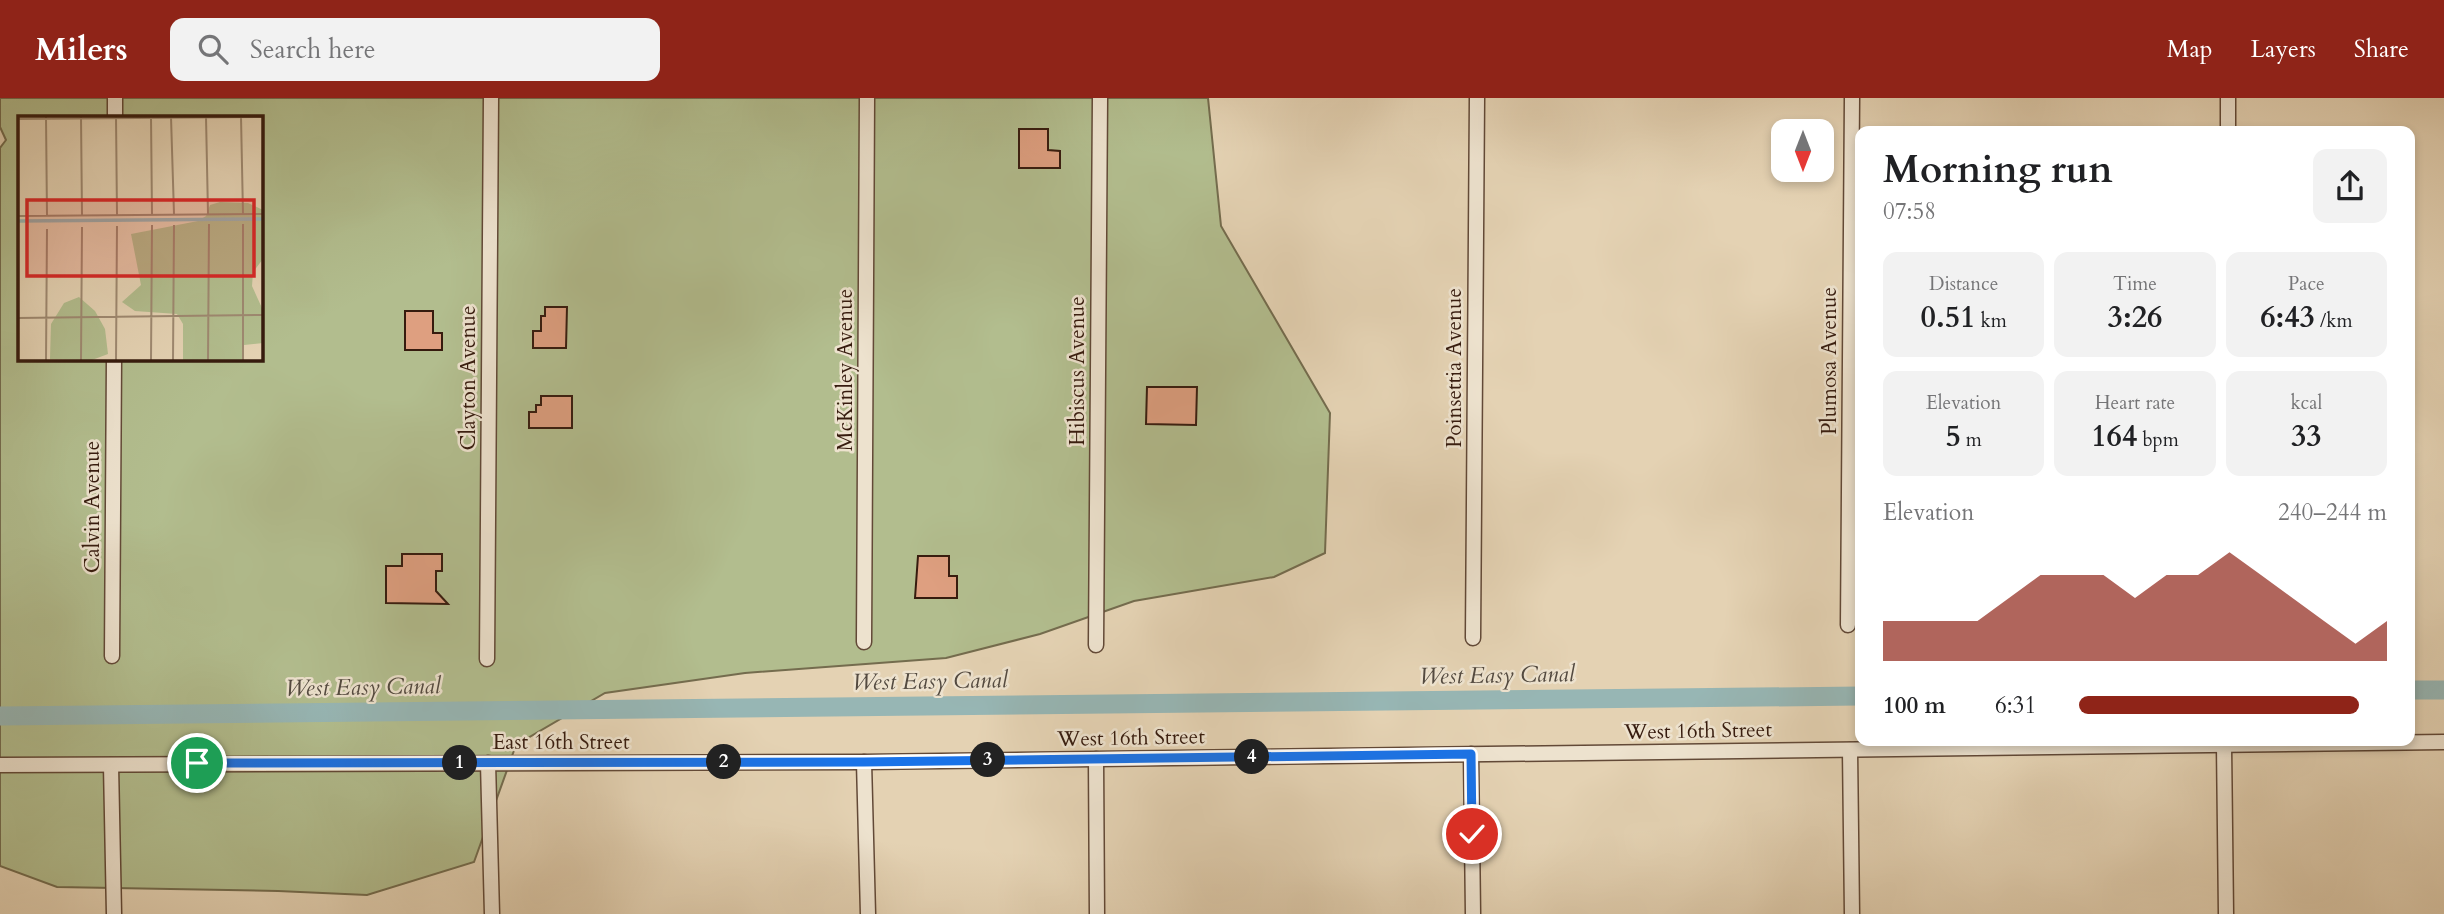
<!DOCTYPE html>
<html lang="en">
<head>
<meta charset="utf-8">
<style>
  :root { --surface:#fff; --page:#f2f2f2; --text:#202124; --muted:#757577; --accent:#8f2418 }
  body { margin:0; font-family:Cardo,serif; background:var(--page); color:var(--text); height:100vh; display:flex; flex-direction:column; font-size:26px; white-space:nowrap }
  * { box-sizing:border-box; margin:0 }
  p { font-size:23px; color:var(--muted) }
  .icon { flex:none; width:38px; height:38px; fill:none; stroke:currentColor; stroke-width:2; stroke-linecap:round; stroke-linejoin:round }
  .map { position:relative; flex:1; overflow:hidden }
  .side { position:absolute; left:1855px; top:28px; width:560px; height:620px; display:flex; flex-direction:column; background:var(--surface); border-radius:14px; box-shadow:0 4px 10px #0003 }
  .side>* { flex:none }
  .needle { width:46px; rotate:180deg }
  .fabs { position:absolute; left:1771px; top:21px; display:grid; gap:14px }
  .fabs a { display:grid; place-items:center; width:63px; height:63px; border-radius:14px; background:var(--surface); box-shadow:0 4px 10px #0003; font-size:35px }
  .pin { position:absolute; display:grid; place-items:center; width:60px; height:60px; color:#fff; margin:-30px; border:4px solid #fff; border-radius:50%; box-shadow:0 2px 7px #0007 }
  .km { position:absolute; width:35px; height:35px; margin:-18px; border-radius:50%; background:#222; color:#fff; font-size:19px; line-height:35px; text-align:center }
  .round { display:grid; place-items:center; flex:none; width:74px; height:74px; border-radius:14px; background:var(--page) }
  .head { display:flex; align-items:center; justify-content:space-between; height:119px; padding:0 28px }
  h1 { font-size:38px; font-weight:700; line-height:52px }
  .stats { display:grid; grid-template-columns:repeat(3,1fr); gap:10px; height:119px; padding:7px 28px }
  .stats div { display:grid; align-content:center; border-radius:14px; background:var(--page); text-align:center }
  .stats b { font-size:30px; font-weight:700 }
  .stats small { font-size:19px; font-weight:400 }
  .stats p { font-size:19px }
  .chart { height:196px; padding:14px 28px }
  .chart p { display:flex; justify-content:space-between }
  .chart svg { width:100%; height:126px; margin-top:7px; fill:var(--accent); opacity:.7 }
  ul { padding:0 28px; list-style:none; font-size:23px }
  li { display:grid; grid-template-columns:112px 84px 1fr; align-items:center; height:52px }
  li i { height:18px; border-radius:9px; background:var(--accent) }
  header { display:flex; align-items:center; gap:42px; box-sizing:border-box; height:98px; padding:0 35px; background:var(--accent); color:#fff }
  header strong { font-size:33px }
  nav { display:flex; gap:38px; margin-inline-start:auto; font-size:24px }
  .search { width:490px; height:63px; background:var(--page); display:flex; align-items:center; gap:18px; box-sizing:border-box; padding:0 24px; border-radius:14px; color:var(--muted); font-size:26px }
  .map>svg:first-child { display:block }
  .green { fill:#b2bd8e; stroke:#746c4e; stroke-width:2; fill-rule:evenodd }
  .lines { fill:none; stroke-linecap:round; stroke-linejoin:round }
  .canal { stroke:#97b6b4; stroke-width:19 }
  .building { fill:#de9f80; stroke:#361b0e; stroke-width:2 }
  .street-casing { stroke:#624937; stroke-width:17 }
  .street { stroke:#ede2ce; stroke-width:14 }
  .route-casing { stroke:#fff; stroke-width:14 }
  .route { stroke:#1a73e8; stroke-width:9 }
  .labels { text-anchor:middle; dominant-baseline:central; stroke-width:5; stroke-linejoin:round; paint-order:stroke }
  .street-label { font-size:21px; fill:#361b0e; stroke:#ede2ce }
  .water-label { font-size:23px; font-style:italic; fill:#534a40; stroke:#ede2ce }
  .inset-river { fill:none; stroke:#97b6b4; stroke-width:3.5 }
  .inset-road { fill:none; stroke:#9e8971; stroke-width:2 }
  .view { fill:#d62828; fill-opacity:0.15; stroke:#d62828; stroke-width:3.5 }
  .inset-edge { fill:none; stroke:#361b0e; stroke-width:3.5 }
</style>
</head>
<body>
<header>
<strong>Milers</strong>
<div class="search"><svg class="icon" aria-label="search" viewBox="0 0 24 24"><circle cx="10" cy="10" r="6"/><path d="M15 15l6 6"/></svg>Search here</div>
<nav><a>Map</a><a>Layers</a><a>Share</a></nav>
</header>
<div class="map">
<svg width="2444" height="816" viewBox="0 0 2444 816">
  <rect width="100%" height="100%" fill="#e4d2b3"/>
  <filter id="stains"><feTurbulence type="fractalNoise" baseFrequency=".00286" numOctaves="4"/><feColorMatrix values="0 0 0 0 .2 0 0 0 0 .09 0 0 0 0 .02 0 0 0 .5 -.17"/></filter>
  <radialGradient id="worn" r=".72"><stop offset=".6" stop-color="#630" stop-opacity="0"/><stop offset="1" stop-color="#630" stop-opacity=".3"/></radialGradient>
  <!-- green -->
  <path class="green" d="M 0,0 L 1208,0 L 1221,128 L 1330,315 L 1325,455 L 1274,479 L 1134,503 L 1040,536 L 946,560 L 745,575 L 605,595 L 516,647 L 474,764 L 367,797 L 278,793 L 57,789 L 0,768 L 0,50 L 6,42 L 0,29 ZM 19,19 L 261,19 L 261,261 L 19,261 Z"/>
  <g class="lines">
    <!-- canal -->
    <g class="canal">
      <polyline points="2410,592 2444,592"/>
      <polyline points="0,618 1860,598"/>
    </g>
  </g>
  <!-- building -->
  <g class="building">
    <polygon points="1019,31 1048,31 1048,52 1060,53 1060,70 1019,70"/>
    <polygon points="545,209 567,209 566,250 533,250 533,233 541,233 541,218 545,218"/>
    <polygon points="405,213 433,213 433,235 442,235 442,252 405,252"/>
    <polygon points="1147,289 1197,289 1196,327 1146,326"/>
    <polygon points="541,298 572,298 572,330 529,330 529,314 536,314 536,307 541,307"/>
    <polygon points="402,456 442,456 442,473 436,473 436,493 448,506 386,505 386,468 402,468"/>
    <polygon points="918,458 949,458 949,478 957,478 957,500 915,500"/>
  </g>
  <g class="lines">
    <!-- street casing -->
    <g class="street-casing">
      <g id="street">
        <polyline points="115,19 115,0"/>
        <polyline points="2228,33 2228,0"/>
        <polyline points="1848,527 1852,0"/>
        <polyline points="1473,540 1477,0"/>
        <polyline points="864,544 867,0"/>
        <polyline points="1096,547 1100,0"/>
        <polyline points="112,558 114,261"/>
        <polyline points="487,561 491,0"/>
        <polyline points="2224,647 2226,816"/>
        <polyline points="1850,652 1852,816"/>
        <polyline points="1471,656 1473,816"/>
        <polyline points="1096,661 1097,816"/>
        <polyline points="864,664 868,816"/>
        <polyline points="488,665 492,816"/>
        <polyline points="0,667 864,664 2444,644"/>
        <polyline points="111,667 114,816"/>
      </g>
    </g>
    <!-- street -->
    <use href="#street" class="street"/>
  </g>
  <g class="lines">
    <!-- route casing -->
    <g class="route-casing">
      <polyline id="route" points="197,665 864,664 1471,656 1472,736"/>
    </g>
    <!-- route -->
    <use href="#route" class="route"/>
  </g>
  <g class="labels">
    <!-- street labels -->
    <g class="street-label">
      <text transform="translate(1829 263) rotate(-90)">Plumosa Avenue</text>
      <text transform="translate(1454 270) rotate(-90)">Poinsettia Avenue</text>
      <text transform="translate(845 272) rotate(-90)">McKinley Avenue</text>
      <text transform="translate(1077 273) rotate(-90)">Hibiscus Avenue</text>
      <text transform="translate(468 280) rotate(-90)">Clayton Avenue</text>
      <text transform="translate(92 409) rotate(-90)">Calvin Avenue</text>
      <text transform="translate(1698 633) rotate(-1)">West 16th Street</text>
      <text transform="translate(1131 640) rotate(-1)">West 16th Street</text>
      <text x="561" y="644">East 16th Street</text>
    </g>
    <!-- water labels -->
    <g class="water-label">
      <text transform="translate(1497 577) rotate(-1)">West Easy Canal</text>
      <text transform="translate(930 583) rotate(-1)">West Easy Canal</text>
      <text transform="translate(363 589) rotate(-1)">West Easy Canal</text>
    </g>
  </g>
  <!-- overview -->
  <g transform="translate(18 18)">
    <rect width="245" height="245" fill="#e4d2b3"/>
    <path d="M 202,86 L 230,87 L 245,94 L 245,143 L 235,156 L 234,170 L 244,192 L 245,227 L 226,229 L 226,244 L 165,244 L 165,208 L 159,198 L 117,195 L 104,186 L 123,169 L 113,118 L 180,105 L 188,100 L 192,89 ZM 61,181 L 77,195 L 87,213 L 90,238 L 74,244 L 32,243 L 33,208 L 46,187 Z" fill="#b2bd8e"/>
    <path class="inset-river" d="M 0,105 L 245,103"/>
    <path class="inset-road" d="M 28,1 L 29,100M 63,1 L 64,99M 98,1 L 99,99M 133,1 L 134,99M 153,1 L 156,98M 188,1 L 190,98M 223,1 L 225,98M 0,3 L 245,1M 0,100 L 245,98M 0,202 L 245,199M 28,244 L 29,113M 63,244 L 64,111M 98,244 L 99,110M 133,244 L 134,109M 155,244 L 156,109M 190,244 L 191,108M 225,244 L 225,108"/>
    <path class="view" d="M 9,84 L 236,84 L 236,160 L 9,160 Z"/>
    <rect width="245" height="245" class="inset-edge"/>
  </g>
  <rect width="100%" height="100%" filter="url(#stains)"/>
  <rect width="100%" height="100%" fill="url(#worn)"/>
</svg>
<div class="fabs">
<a><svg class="needle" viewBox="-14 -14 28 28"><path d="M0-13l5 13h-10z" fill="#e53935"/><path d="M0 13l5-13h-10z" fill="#757577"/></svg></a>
</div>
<div class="pin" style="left:197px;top:665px;background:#1e9e55"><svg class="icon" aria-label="arrive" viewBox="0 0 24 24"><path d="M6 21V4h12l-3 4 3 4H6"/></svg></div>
<div class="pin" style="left:1472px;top:736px;background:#d93025"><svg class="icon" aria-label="check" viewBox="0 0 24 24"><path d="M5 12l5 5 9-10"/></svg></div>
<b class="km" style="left:460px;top:665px">1</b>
<b class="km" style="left:724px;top:664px">2</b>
<b class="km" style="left:988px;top:662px">3</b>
<b class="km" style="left:1252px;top:659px">4</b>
<section class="side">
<div class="head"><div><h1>Morning run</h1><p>07:58</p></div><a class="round"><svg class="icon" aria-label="share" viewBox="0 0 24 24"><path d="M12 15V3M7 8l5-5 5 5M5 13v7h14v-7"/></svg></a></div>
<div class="stats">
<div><p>Distance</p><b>0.51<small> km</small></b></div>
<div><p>Time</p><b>3:26</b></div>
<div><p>Pace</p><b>6:43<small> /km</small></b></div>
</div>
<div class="stats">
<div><p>Elevation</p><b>5<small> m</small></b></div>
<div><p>Heart rate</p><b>164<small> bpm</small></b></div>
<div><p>kcal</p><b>33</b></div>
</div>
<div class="chart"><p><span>Elevation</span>240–244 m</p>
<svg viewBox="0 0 160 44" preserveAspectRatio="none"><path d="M0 44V30L10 30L20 30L30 30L40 22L50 14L60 14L70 14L80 22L90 14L100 14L110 6L120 14L130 22L140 30L150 38L160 30V44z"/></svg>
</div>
<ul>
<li><b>100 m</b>6:31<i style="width:91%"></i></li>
</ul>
</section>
</div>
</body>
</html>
